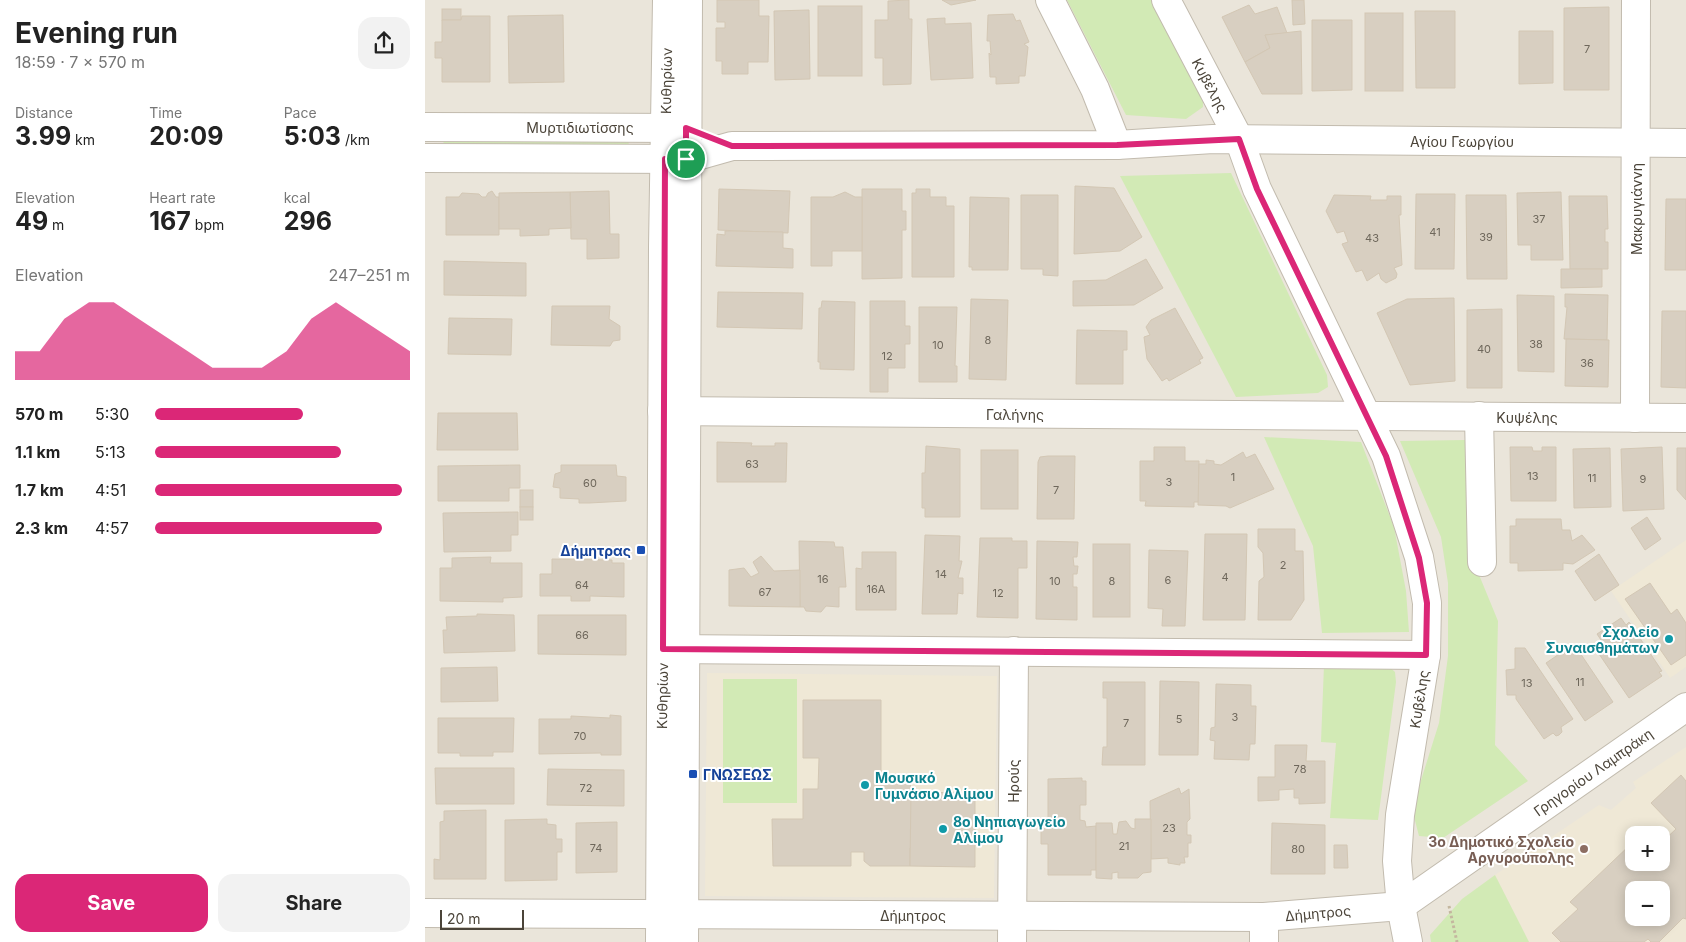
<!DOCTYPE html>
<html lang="en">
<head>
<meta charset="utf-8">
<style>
  :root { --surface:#fff; --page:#f2f2f2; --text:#222; --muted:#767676; --accent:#db2777 }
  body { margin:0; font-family:Inter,sans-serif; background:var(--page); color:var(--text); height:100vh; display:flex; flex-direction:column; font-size:19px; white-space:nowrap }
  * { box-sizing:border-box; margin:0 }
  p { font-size:16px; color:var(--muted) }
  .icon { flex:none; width:28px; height:28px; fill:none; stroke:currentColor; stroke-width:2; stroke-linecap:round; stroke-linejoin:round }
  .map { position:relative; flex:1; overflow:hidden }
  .details { display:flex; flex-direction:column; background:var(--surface); width:425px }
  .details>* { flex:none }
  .controls { position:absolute; left:1200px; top:826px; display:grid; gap:10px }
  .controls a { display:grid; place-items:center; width:45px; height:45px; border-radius:10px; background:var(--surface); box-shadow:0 2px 12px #0003; font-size:25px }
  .scale { position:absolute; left:15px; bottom:12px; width:84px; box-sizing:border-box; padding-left:5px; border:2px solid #4b4439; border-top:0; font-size:14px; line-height:18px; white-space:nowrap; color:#4b4439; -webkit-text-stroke:4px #fff; paint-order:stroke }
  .pin { position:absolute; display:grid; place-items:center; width:42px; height:42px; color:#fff; margin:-21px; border:2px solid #fff; border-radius:50%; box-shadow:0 1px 5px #0007 }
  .round { display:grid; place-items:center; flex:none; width:52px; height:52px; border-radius:15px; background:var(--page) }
  .summary { display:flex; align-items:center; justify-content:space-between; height:85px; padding:0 15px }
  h1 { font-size:28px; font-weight:700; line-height:38px }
  .stats { display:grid; grid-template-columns:repeat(3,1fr); gap:8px; height:85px; padding:5px 15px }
  .stats div { display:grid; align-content:center }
  .stats b { font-size:25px; font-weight:700 }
  .stats small { font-size:14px; font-weight:400 }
  .stats p { font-size:14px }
  .chart { height:140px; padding:10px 15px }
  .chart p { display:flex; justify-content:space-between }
  .chart svg { width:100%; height:90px; margin-top:5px; fill:var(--accent); opacity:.7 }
  .cta { display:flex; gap:10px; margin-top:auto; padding:10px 15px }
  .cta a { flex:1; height:58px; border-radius:15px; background:var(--accent); color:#fff; font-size:20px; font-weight:700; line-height:58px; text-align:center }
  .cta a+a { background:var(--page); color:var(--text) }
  ul { padding:0 15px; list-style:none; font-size:16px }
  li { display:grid; grid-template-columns:80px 60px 1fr; align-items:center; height:38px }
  li i { height:12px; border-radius:6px; background:var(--accent) }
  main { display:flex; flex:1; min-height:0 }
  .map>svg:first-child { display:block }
  .residential { fill:#eae5da; fill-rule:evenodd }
  .education { fill:#efe8d6; fill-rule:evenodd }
  .green { fill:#d2eab5 }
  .building { fill:#d8cfc1; stroke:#d3c7b4; fill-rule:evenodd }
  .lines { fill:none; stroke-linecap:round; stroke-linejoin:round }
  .minor-casing { stroke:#c2bbae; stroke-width:30 }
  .path { stroke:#c4b79f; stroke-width:3; stroke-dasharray:2.5 2.5; stroke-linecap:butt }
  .minor { stroke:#fff; stroke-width:28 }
  .route-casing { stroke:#fff; stroke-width:10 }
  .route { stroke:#db2777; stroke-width:6 }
  .transit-dot { fill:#1a4fb4; stroke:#fff; stroke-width:2 }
  .culture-dot { fill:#0f9aa8; stroke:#fff; stroke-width:2 }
  .education-dot { fill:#8d6e63; stroke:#fff; stroke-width:2 }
  .labels { text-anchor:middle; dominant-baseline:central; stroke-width:4; stroke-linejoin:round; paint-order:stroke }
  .number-label { font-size:11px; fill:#6e675b }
  .street-label { font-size:14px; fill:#4b4439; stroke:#fff }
  .transit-label { font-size:14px; font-weight:bold; fill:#164399; stroke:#fff; text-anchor:end }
  .culture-label { font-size:14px; font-weight:bold; fill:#0d838f; stroke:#fff; text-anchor:start }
  .education-label { font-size:14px; font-weight:bold; fill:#785e54; stroke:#fff; text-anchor:end }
</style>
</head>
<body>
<main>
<section class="details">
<div class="summary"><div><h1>Evening run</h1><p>18:59 · 7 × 570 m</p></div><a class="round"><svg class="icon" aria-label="share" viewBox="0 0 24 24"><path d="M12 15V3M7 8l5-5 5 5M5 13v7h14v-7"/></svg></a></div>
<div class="stats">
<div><p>Distance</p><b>3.99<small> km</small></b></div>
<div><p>Time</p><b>20:09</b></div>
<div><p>Pace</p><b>5:03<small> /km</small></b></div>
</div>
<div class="stats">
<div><p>Elevation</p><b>49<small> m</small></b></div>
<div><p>Heart rate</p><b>167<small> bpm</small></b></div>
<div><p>kcal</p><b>296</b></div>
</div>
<div class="chart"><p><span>Elevation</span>247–251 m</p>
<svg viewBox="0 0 160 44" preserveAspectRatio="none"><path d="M0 44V30L10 30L20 14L30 6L40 6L50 14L60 22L70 30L80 38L90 38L100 38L110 30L120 14L130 6L140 14L150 22L160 30V44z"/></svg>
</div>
<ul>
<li><b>570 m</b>5:30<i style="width:58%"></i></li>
<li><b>1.1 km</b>5:13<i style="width:73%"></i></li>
<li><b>1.7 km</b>4:51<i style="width:97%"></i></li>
<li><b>2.3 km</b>4:57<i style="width:89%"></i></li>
</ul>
<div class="cta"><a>Save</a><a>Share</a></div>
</section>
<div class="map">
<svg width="1261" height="942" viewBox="0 0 1261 942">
  <rect width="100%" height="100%" fill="#f6f3ec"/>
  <!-- residential -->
  <path class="residential" d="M 0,0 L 1261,0 L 1261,942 L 0,942 ZM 1209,835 L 1236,835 L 1236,862 L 1209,862 ZM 1209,890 L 1236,890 L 1236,918 L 1209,918 Z"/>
  <!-- education -->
  <g class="education">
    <polygon points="1261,540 1261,667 1245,678 1186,591"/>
    <polygon points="282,673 572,676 569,898 280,896"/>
    <path d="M 1261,747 L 1261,942 L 1104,942 L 1070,875 L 1174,805 L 1186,810 L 1211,788 L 1208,782 ZM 1209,835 L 1236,835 L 1236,862 L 1209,862 ZM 1209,890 L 1236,890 L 1236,918 L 1209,918 Z"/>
  </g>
  <!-- green -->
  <g class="green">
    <polygon points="642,0 729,0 778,94 778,107 761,119 701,115"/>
    <polygon points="22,139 201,139 204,143 201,147 22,146 18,142"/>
    <polygon points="806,173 902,375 903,387 893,393 811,397 695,176"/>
    <polygon points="839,437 936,442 969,527 981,591 984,632 897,633 888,546"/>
    <polygon points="1040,440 1043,548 1073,621 1070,745 1103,781 1018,838 994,836 987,809 1014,723 1023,656 1023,583 1016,537 975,441"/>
    <polygon points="899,665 962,665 970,672 971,682 953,820 905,818 911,743 896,742"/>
    <rect x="298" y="679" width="74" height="124"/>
    <polygon points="1070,875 1104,942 1006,942 1005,935 1037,899"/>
  </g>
  <!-- building -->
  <g class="building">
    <polygon points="292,0 334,0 334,16 344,16 343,62 323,62 323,74 297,74 297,61 291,61 291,28 300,28 300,22 292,22"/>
    <polygon points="484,0 484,19 487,19 486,84 458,85 458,58 450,58 450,20 463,20 463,1"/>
    <polygon points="517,0 551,0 526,5"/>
    <polygon points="867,0 879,0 880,24 868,25"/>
    <polygon points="824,5 830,14 852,7 862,33 840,35 845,48 820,62 797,17"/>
    <rect x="393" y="6" width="44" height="70"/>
    <polygon points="1184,7 1184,90 1139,90 1139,8"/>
    <rect x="17" y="9" width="19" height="11"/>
    <polygon points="384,10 385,79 350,80 349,11"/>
    <polygon points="990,11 1030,11 1030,88 991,88"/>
    <rect x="940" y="13" width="38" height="78"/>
    <polygon points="588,14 591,21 595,20 604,42 599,44 603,47 600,76 594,76 594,83 571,84 571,77 565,77 564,53 566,55 565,41 562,41 563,15"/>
    <polygon points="138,15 139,82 84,83 83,16"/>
    <polygon points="37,16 65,16 65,82 17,82 17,58 10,58 10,42 17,42 17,20 36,20"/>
    <polygon points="520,18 520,24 546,23 548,78 506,80 502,19"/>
    <polygon points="887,20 927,20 927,90 887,91"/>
    <polygon points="876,31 877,94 837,94 820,62 845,48 840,35"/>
    <polygon points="1094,31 1128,31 1128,83 1094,84"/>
    <polygon points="650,186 689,188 717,237 695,251 649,254"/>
    <polygon points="294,189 365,191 363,233 293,230"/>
    <polygon points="437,189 477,189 477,211 481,211 481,230 477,230 477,278 437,279"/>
    <polygon points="491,189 505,189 505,197 521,197 521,206 529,206 529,277 487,277 487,193 491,193"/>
    <polygon points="67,191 71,197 74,197 74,235 21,235 21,197 34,197 37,193 54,194 57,197 61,197 63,193"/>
    <polygon points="184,191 185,234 194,234 194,258 162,259 162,239 146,239 145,192"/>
    <polygon points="145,192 146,228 124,229 124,235 95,236 95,229 74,229 74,193"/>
    <polygon points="420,192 430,197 437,197 437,251 407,251 407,266 386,266 386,197 408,197"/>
    <polygon points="1136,192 1138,260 1106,260 1106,245 1093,245 1092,193"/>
    <polygon points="991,194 1030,194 1029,269 990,269"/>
    <polygon points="596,195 633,195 633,276 618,275 618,269 596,269"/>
    <polygon points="909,195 946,196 945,200 962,200 962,196 976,196 976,215 974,215 977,265 969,268 972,274 971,278 961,283 956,279 954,273 942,281 937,270 931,272 917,244 923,242 919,231 912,233 901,211"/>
    <polygon points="1041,195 1081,195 1082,279 1042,279"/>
    <polygon points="1144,196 1182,196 1183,229 1180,229 1180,242 1183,242 1183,269 1145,269"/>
    <polygon points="545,197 584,198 583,270 547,270 547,267 544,267"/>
    <polygon points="1241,199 1261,199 1261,270 1240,270"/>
    <polygon points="300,231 358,232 358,248 368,249 368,268 291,266 292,234 300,235"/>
    <polygon points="721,259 738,288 709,305 648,306 648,281 681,280"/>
    <polygon points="19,261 101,263 101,296 19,295"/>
    <polygon points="1136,269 1177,269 1177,287 1136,288"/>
    <polygon points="293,292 378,293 377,329 292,327"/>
    <polygon points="1140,294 1183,295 1182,340 1139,339 1142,307 1140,307"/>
    <polygon points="1092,295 1129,296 1129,372 1093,371"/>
    <polygon points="1029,298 1030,381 985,385 952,313 982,299"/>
    <polygon points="546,299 583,300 581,380 544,379"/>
    <polygon points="397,301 430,302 429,370 395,369 395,362 393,362 394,308 396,308"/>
    <polygon points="445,301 480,301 480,326 485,326 485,344 480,344 480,368 463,368 463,392 445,392"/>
    <polygon points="127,306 185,306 184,319 195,326 195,340 188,341 185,346 126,345"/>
    <polygon points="494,307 532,307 530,366 532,366 532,382 494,382"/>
    <polygon points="750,308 778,358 774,360 776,363 744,381 742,378 737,381 722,359 719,337 725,335 721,327 726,320"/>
    <polygon points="1077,309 1077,388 1042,388 1042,310"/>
    <polygon points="1237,311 1261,311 1261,388 1236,387"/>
    <polygon points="24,318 87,319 86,355 23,354"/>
    <polygon points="652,330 702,331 702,350 698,350 698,384 651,384"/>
    <polygon points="1141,339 1184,340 1183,387 1140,386"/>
    <polygon points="13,413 92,413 93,450 12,450"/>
    <polygon points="292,442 327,443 326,446 350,446 350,443 362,443 361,482 292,482"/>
    <polygon points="501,446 535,449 535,517 500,517 500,508 497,508 497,473 500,473"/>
    <polygon points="729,447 760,447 760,461 774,461 774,502 769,502 769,507 720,506 721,501 715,501 715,461 729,461"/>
    <polygon points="1085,447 1107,447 1108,451 1117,451 1117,447 1131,447 1131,501 1086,501"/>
    <polygon points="1237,447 1239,509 1198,511 1196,449"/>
    <polygon points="1185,448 1186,507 1149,508 1148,449"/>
    <polygon points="1252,448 1261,448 1261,500 1252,490"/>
    <rect x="556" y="450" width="37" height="59"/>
    <polygon points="818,452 821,458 830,454 849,489 805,508 801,506 773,505 774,464 781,464 781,460 789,461 789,464 796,465"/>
    <polygon points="623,456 650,456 649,519 612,519 613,462 615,457"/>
    <polygon points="95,465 95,488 84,488 84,501 13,501 13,466"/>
    <polygon points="136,465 191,465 192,476 201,477 201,501 164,503 154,503 154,499 135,498 135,488 128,487 130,474 136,472"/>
    <rect x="95" y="490" width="13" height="17"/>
    <rect x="95" y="507" width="13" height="13"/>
    <polygon points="93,512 93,535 86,535 86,551 19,552 18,513"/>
    <polygon points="1222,517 1236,539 1220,550 1206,528"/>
    <polygon points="1091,519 1136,519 1137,530 1145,530 1147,541 1157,535 1170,550 1148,564 1138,563 1138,570 1093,571 1093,563 1085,563 1085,526 1091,526"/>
    <polygon points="833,529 870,529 870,551 878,551 879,600 866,620 833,620 834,581 839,577 838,553 833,547"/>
    <polygon points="780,534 822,534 820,620 778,620"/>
    <polygon points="500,535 535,536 534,561 537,561 533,578 538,578 538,594 533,593 532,614 497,614"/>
    <polygon points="555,538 587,538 587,541 602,541 602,568 593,568 593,618 552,617"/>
    <polygon points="374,541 409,542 410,547 418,547 421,587 414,587 414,607 401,606 396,612 381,611 379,607 375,607"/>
    <polygon points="612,541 653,542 652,557 648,557 649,566 653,566 652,574 648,574 648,587 652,587 652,620 611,619"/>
    <rect x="668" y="544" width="37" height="73"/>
    <polygon points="724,550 763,551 760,626 737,626 738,609 723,608"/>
    <polygon points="437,552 471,552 471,610 431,610 431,568 437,569"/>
    <polygon points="1174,554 1194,585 1170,601 1150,571"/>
    <polygon points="336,556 349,571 375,570 375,607 304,606 304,570 319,568 326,577 334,573 328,562"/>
    <polygon points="66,557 65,563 97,563 97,597 78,598 78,602 15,601 15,568 27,568 27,558"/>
    <polygon points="127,559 187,560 187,563 199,563 199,597 165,596 165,601 146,601 146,596 115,596 115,574 127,574"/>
    <polygon points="1225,583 1246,614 1252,609 1261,623 1261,655 1246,665 1200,599"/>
    <polygon points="52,614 89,615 90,651 19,653 18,630 22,630 21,617 52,616"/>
    <polygon points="113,615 201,615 201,655 113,654"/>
    <polygon points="1196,618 1201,625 1204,622 1237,671 1234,672 1237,676 1204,698 1174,654 1182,649 1172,634"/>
    <polygon points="1149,644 1188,702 1160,721 1121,663"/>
    <polygon points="1090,648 1100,648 1148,719 1136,727 1137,732 1134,735 1131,736 1128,733 1119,739 1091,699 1091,695 1082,695 1081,670 1090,669"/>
    <polygon points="72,667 73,701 16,702 16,668"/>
    <polygon points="735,681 774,682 773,755 734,755"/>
    <polygon points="678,682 720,682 720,765 677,765 678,747 682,747 682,698 678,698"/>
    <polygon points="791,684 826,685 826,706 831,706 830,744 825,744 824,760 789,759 790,741 785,740 786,728 790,727"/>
    <polygon points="378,700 456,700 456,781 485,782 486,792 515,793 515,848 485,848 485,866 445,866 439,861 439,852 426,852 426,866 348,866 347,819 378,819 378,789 393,789 394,758 378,758"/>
    <polygon points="185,715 196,716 196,755 176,755 176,753 114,754 114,719 146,719 146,716 185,718"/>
    <polygon points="13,718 89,718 88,752 68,752 68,756 35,756 35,753 13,753"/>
    <polygon points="850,745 882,745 881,761 900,761 900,803 874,804 874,798 869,798 869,789 854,790 854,800 833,801 833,777 850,777"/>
    <polygon points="10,768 89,768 89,804 11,804"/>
    <polygon points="123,769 199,770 199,806 122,805"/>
    <path d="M 1256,775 L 1261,781 L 1261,919 L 1258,918 L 1234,942 L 1226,942 L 1223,939 L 1219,942 L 1136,942 L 1127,933 L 1153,909 L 1145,902 L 1206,844 L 1209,846 L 1209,862 L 1236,862 L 1236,843 L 1251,829 L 1226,803 ZM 1209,890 L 1236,890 L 1236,918 L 1209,918 Z"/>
    <polygon points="657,778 657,781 661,781 661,805 655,805 655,820 660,821 661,827 671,826 671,870 666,870 666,875 623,875 623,844 616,844 616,820 623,819 623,779"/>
    <polygon points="754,788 756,794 764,789 765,819 762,822 762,835 766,835 766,843 763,843 763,857 759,857 760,863 755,863 755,865 743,863 743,858 726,859 725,801"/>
    <polygon points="486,792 550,793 550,867 485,866"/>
    <polygon points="61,810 61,879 9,879 9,859 15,860 15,822 19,821 19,811"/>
    <polygon points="122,819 122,824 131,825 131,839 137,839 137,852 132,852 132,880 80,881 80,820"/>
    <polygon points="710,819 726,819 726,872 718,873 713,878 693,878 693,872 687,873 687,879 671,878 671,823 687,823 688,834 692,834 694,822 701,821 706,828 710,829"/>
    <polygon points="192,822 192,872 151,873 151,823"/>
    <polygon points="847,823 900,825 900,874 846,874"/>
    <polygon points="909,845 922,845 923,868 909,868"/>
  </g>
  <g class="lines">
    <!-- minor casing -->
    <g class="minor-casing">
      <g id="minor">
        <polyline points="625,0 670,89 692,145"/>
        <polyline points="741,0 814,139 832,189 961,456 994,557 1002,603 1001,655 975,815 972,861 976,906 983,942"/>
        <polyline points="0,127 258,128"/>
        <polyline points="0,158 261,159 307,146 692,145 788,139 1261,143"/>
        <polyline points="237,411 1261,418"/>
        <polyline points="1054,416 1057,562"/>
        <polyline points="1210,418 1211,0"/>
        <polyline points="242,649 1001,655"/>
        <polyline points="0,913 839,917 976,906 1261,707"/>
        <polyline points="235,942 238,247 242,0"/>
        <polyline points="259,942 263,0"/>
        <polyline points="587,942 589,651"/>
        <polyline points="839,942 839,917"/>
      </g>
    </g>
    <!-- path -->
    <polyline class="path" points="1024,906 1032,942"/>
    <!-- minor -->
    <use href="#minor" class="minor"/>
  </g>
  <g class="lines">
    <!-- route casing -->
    <g class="route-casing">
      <polygon id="route" points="261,128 307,146 692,145 814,139 832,189 961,456 994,558 1002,603 1001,655 238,649 240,159 261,159"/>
    </g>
    <!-- route -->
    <use href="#route" class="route"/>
  </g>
  <!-- markers -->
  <g class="transit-dot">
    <rect x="211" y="545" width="10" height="10" rx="2.5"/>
    <rect x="263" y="769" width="10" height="10" rx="2.5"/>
  </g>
  <g class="culture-dot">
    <circle cx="1244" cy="639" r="5"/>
    <circle cx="440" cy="785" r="5"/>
    <circle cx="518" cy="829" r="5"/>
  </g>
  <circle class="education-dot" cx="1159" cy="849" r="5"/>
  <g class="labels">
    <!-- number labels -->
    <g class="number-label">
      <text x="1162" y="49">7</text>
      <text x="1114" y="219">37</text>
      <text x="1010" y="232">41</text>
      <text x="1061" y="237">39</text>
      <text x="947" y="238">43</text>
      <text x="563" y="340">8</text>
      <text x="1111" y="344">38</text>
      <text x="513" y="345">10</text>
      <text x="1059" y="349">40</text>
      <text x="462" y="356">12</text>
      <text x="1162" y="363">36</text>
      <text x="327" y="464">63</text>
      <text x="1108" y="476">13</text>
      <text x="808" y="477">1</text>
      <text x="1167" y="478">11</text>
      <text x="1218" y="479">9</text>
      <text x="744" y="482">3</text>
      <text x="165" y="483">60</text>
      <text x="631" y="490">7</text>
      <text x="858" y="565">2</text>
      <text x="516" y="574">14</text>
      <text x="800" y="577">4</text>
      <text x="398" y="579">16</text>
      <text x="743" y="580">6</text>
      <text x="630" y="581">10</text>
      <text x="687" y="581">8</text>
      <text x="157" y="585">64</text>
      <text x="451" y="589">16Α</text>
      <text x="340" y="592">67</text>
      <text x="573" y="593">12</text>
      <text x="157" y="635">66</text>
      <text x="1155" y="682">11</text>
      <text x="1102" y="683">13</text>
      <text x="810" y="717">3</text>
      <text x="754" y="719">5</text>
      <text x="701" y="723">7</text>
      <text x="155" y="736">70</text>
      <text x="875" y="769">78</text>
      <text x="161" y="788">72</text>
      <text x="744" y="828">23</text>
      <text x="699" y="846">21</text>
      <text x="171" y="848">74</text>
      <text x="873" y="849">80</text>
    </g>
    <!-- street labels -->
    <g class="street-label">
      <text transform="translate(241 81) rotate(-89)">Κυθηρίων</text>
      <text transform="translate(785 85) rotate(62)">Κυβέλης</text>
      <text x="155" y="127">Μυρτιδιωτίσσης</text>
      <text x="1037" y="141">Αγίου Γεωργίου</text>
      <text transform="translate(1211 209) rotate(-90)">Μακρυγιάννη</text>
      <text x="590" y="414">Γαλήνης</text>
      <text x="1102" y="417">Κυψέλης</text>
      <text transform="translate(237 696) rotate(-89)">Κυθηρίων</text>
      <text transform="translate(994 699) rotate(-81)">Κυβέλης</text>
      <text transform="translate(1168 772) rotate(-35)">Γρηγορίου Λαμπράκη</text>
      <text transform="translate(588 781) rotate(-90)">Ηρούς</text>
      <text transform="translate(893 913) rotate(-5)">Δήμητρος</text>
      <text x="488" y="915">Δήμητρος</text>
    </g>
    <!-- transit labels -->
    <g class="transit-label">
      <text x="206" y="550">Δήμητρας</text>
      <text x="278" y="774" text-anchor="start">ΓΝΩΣΕΩΣ</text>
    </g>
    <!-- culture labels -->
    <g class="culture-label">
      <text x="1234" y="631" text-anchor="end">Σχολείο<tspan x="1234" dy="16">Συναισθημάτων</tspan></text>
      <text x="450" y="777">Μουσικό<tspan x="450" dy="16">Γυμνάσιο Αλίμου</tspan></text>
      <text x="528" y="821">8ο Νηπιαγωγείο<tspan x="528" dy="16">Αλίμου</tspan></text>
    </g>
    <!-- education labels -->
    <g class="education-label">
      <text x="1149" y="841">3ο Δημοτικό Σχολείο<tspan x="1149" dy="16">Αργυρούπολης</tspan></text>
    </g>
  </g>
</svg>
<div class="controls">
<a>+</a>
<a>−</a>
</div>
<div class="scale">20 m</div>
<div class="pin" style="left:261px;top:159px;background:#1e9e55"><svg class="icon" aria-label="arrive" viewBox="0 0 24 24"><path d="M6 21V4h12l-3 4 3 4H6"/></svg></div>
</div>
</main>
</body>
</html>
